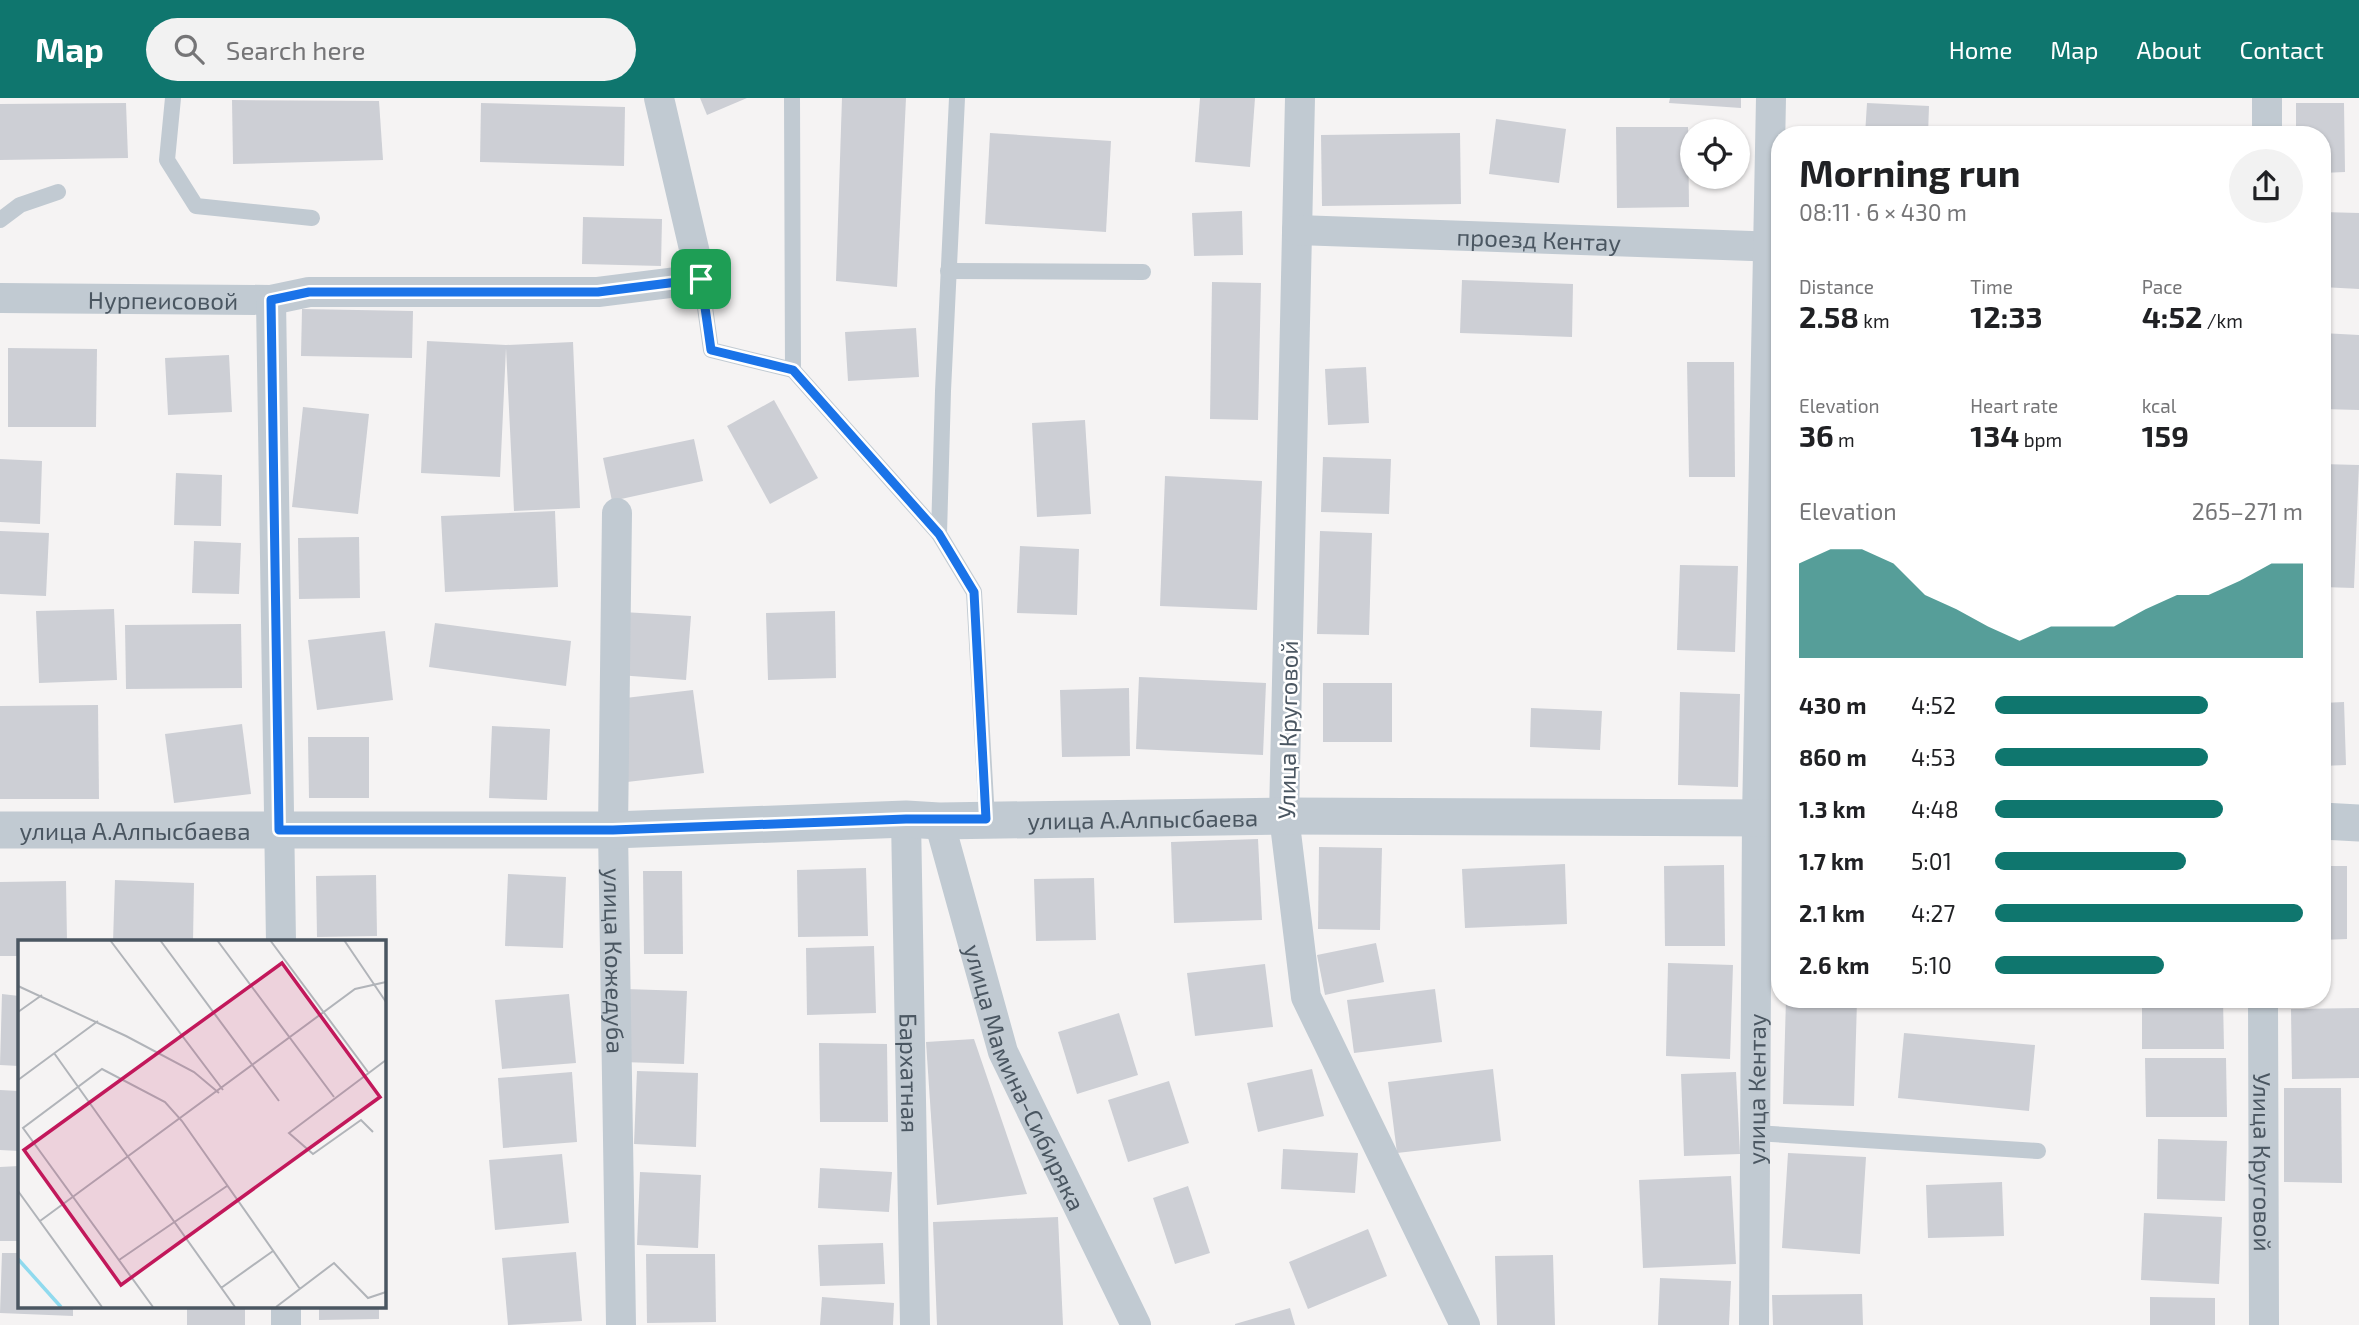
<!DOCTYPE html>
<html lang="en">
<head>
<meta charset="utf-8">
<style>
  :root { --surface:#fff; --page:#f2f2f2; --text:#202124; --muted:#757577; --accent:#0f766e }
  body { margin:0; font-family:"Exo 2",sans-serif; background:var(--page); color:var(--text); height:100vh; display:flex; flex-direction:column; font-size:26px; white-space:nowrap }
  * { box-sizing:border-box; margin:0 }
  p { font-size:23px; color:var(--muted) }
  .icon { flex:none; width:38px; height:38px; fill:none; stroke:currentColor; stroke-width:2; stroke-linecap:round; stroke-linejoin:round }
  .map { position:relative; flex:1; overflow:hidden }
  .panel { position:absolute; left:1771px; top:28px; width:560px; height:882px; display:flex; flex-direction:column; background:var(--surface); border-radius:28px; box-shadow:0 2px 5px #0004 }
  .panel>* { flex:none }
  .fabs { position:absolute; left:1680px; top:21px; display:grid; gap:14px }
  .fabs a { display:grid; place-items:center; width:70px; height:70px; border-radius:50%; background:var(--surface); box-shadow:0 2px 5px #0004; font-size:35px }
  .pin { position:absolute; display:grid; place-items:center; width:60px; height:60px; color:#fff; margin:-30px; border-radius:14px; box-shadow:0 4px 10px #0006 }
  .round { display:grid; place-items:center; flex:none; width:74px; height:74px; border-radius:37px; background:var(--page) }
  .headline { display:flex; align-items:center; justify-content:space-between; height:119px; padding:0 28px }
  h1 { font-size:38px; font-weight:700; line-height:52px }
  .figures { display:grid; grid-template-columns:repeat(3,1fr); gap:10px; height:119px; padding:7px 28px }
  .figures div { display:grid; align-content:center }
  .figures b { font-size:30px; font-weight:700 }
  .figures small { font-size:19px; font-weight:400 }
  .figures p { font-size:19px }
  .chart { height:196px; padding:14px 28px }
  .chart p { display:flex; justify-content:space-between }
  .chart svg { width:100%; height:126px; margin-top:7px; fill:var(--accent); opacity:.7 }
  ul { padding:0 28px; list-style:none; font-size:23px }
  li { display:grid; grid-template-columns:112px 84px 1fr; align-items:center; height:52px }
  li i { height:18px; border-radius:9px; background:var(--accent) }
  header { display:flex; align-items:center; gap:42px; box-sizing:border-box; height:98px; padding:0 35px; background:var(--accent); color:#fff }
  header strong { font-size:33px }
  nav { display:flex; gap:38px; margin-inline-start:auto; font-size:24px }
  .search { width:490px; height:63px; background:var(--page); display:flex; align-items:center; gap:18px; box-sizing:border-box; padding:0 24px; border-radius:38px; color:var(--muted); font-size:26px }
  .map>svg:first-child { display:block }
  .building { fill:#cdcfd5 }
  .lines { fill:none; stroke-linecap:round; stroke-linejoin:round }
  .service { stroke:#c1cad2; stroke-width:16 }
  .minor { stroke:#c1cad2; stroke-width:30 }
  .tertiary { stroke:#c1cad2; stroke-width:37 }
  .route-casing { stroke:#fff; stroke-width:14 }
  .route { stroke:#1a73e8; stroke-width:9 }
  .labels { text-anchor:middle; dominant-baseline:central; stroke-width:5; stroke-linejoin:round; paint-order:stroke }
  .street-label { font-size:24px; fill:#4a5661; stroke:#fff }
  .inset-river { fill:none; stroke:#90daee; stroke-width:3.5 }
  .inset-road { fill:none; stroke:#b1b4b9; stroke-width:2 }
  .view { fill:#c2185b; fill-opacity:0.15; stroke:#c2185b; stroke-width:3.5 }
  .inset-edge { fill:none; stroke:#4a5661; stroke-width:3.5 }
</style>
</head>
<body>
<header>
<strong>Map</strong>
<div class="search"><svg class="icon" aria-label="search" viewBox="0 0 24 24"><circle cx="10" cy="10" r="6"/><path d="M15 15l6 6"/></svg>Search here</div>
<nav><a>Home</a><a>Map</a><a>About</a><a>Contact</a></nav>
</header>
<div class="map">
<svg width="2359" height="1227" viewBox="0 0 2359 1227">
  <rect width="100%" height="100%" fill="#f5f3f3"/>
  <!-- building -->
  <g class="building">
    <polygon points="700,0 747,0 707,17"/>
    <polygon points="842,0 906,0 897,189 836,183"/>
    <polygon points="1200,0 1255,0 1250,69 1195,64"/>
    <polygon points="1670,0 1741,0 1741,10 1669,5"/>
    <polygon points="232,2 379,3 383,62 233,66"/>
    <polygon points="126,5 128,60 0,62 0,6"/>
    <polygon points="481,5 625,9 624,68 480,64"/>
    <polygon points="1867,5 1929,8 1928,37 1865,37"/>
    <polygon points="2296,5 2344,5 2345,74 2322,75 2322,37 2296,37"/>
    <polygon points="1496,21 1566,31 1559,85 1489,76"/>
    <polygon points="1616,29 1688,29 1689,109 1617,110"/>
    <polygon points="990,35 1111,43 1106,134 985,126"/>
    <polygon points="1460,35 1461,106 1322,108 1321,37"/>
    <polygon points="1242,113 1243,157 1194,158 1192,115"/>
    <polygon points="2322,114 2359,115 2359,191 2322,189"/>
    <polygon points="583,119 662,121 661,168 582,166"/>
    <polygon points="1462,182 1573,186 1572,239 1460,235"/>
    <polygon points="1212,184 1261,185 1258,322 1210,321"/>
    <polygon points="302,211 413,213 412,260 301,258"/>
    <polygon points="916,230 919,279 848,283 845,234"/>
    <polygon points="2322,235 2359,237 2359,312 2322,311"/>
    <polygon points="427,243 506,247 573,244 580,410 514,413 506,250 500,379 421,375"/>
    <polygon points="8,250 97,251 96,329 8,329"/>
    <polygon points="229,257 232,314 168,317 165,260"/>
    <polygon points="1687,264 1734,264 1735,379 1689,379"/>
    <polygon points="1366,269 1369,325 1328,327 1325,271"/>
    <polygon points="774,302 818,380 770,406 727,328"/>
    <polygon points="303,309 369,316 358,416 292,409"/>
    <polygon points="1085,322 1091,416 1037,419 1032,325"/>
    <polygon points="694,341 703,383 612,403 603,360"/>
    <polygon points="1323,359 1391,361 1389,416 1321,414"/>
    <polygon points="0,361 42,363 40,426 0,424"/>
    <polygon points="2322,366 2359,367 2354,490 2322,489"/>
    <polygon points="176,375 222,377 221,428 174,427"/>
    <polygon points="1165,378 1262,383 1257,512 1160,508"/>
    <polygon points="555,413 558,489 445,494 441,418"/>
    <polygon points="0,433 49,435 46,498 0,496"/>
    <polygon points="1320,433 1372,435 1369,537 1317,536"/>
    <polygon points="359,439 360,500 299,501 298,440"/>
    <polygon points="194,443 241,445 239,496 192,495"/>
    <polygon points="1020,448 1079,451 1077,517 1017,515"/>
    <polygon points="1680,467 1738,468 1735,554 1677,552"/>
    <polygon points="114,511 117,582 39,585 36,513"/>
    <polygon points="835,513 836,580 768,582 766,515"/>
    <polygon points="623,514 691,518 686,582 618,577"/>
    <polygon points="435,525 571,543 566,588 429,569"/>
    <polygon points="241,526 242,590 126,591 125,527"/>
    <polygon points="385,533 393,602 317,612 308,542"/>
    <polygon points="1139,579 1266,585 1263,657 1136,651"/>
    <rect x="1323" y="585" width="69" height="59"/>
    <polygon points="1129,590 1130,658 1062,659 1060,592"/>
    <polygon points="693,592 704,675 627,684 617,601"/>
    <polygon points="1680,594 1740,596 1738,689 1678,687"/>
    <polygon points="2344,604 2346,667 2322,668 2322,605"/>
    <polygon points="98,607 99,701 0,701 0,608"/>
    <polygon points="1531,610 1602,613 1600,652 1530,649"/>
    <polygon points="242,626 251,696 174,705 165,636"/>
    <polygon points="492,628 550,631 547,702 489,700"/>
    <polygon points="308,639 369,639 369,700 309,700"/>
    <polygon points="1258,741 1262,822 1174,825 1171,744"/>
    <polygon points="1319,749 1382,750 1380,832 1318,831"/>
    <polygon points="1565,766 1567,826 1465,830 1462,771"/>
    <polygon points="1724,767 1725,848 1665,848 1664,768"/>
    <polygon points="2322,768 2347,768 2347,841 2322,842"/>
    <polygon points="866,770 868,838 798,839 797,772"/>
    <polygon points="643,773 682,773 683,856 644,856"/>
    <polygon points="508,776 566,779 563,850 505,848"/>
    <polygon points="376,777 377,838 317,839 316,778"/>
    <polygon points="1094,780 1096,842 1036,843 1034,781"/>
    <polygon points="115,782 194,785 193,844 113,844"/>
    <polygon points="66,783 67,844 19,844 19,858 0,858 0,784"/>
    <polygon points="1376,845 1384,884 1325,897 1317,857"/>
    <polygon points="874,848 876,915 807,917 806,850"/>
    <polygon points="1668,865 1733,867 1730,961 1666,958"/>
    <polygon points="1265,866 1273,929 1195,938 1187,875"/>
    <polygon points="625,891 687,893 684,966 622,964"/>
    <polygon points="1435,891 1442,944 1354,955 1347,902"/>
    <polygon points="2,896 19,898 19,968 0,967"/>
    <polygon points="569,896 576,965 502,971 495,902"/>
    <polygon points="1786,901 1857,902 1854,1008 1783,1006"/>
    <polygon points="2142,901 2223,901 2224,951 2142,951"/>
    <polygon points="2359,910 2359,980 2292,981 2291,911"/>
    <polygon points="1119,915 1138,977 1077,996 1058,934"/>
    <polygon points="1904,935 2035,947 2029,1013 1898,1000"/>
    <polygon points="974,941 1027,1096 937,1107 926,944"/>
    <polygon points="819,945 887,946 888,1024 820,1024"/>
    <polygon points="2145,960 2226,960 2227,1019 2146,1019"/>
    <polygon points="1312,971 1324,1018 1258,1034 1247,985"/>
    <polygon points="1493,971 1501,1043 1397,1055 1388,984"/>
    <polygon points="637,973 698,975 696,1049 634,1046"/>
    <polygon points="572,974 577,1044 503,1050 498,980"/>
    <polygon points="1736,974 1740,1056 1684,1058 1681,976"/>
    <polygon points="1169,983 1189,1045 1128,1064 1108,1002"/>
    <polygon points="2284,990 2341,990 2342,1085 2284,1084"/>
    <polygon points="0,992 19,993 19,1053 0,1052"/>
    <polygon points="2158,1041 2227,1043 2225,1103 2157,1101"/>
    <polygon points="1283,1051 1358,1055 1355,1095 1281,1091"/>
    <polygon points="1788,1055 1866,1059 1860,1156 1782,1150"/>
    <polygon points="562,1056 569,1125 495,1132 489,1062"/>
    <polygon points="19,1068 19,1143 0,1143 0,1069"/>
    <polygon points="820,1070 892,1074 889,1114 818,1110"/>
    <polygon points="640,1074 701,1077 698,1150 637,1147"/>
    <polygon points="1731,1078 1736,1166 1643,1170 1639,1082"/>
    <polygon points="2002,1084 2004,1138 1928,1140 1926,1087"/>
    <polygon points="1188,1088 1210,1155 1175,1166 1153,1100"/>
    <polygon points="2144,1115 2222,1119 2219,1186 2141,1182"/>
    <polygon points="1058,1119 1063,1227 937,1227 933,1124"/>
    <polygon points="1368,1131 1387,1178 1308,1211 1289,1164"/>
    <polygon points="883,1145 885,1186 820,1188 818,1147"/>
    <polygon points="576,1154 582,1223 508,1227 502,1160"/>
    <polygon points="2,1155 19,1155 19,1208 73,1208 73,1218 0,1215"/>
    <polygon points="646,1156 715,1156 716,1224 647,1225"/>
    <polygon points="1553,1157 1555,1227 1497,1227 1495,1158"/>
    <polygon points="1660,1180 1731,1183 1729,1227 1658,1227"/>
    <polygon points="1862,1196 1863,1227 1773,1227 1772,1197"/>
    <polygon points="822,1199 894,1205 893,1227 820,1227"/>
    <polygon points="2150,1199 2215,1200 2215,1227 2150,1227"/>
    <rect x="187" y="1208" width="58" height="19"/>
    <polygon points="319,1208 379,1208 379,1221 319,1222"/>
    <polygon points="1290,1210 1295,1227 1235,1227 1235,1226"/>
  </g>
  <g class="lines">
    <!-- service -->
    <g class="service">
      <polyline points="173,0 167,62 196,108 312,120"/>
      <polyline points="792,0 793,272 939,436"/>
      <polyline points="957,0 943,293 939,436 974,494 987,721"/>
      <polyline points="0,122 20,107 58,94"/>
      <polyline points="948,173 1143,174"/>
      <polyline points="701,181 711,252 793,272"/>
      <polyline points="1755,1035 2038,1053"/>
    </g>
    <!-- minor -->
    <g class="minor">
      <polyline points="1300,0 1284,718 1306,899 1465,1227"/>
      <polyline points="2267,37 2267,0"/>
      <path id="s1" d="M 1297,132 L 1780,149"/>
      <path id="s2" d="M 0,200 L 271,202 L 309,194 L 598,194 L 701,181 L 659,0"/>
      <polyline points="271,202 281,844"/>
      <path id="s3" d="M 617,415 L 613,732 L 621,1227"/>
      <path id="s4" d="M 906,721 L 915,1227"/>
      <path id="s5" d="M 939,723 L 1003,954 L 1136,1227"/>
      <path id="s6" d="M 2263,901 L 2264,1227"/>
      <polyline points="286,1208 286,1227"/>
      <path id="s7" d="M 1754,1227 L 1757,720 L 1771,0"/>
    </g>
    <!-- tertiary -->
    <g class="tertiary">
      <polyline points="2322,723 2359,725"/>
      <path id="s8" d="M 0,732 L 613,732 L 906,721 L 939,723 L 1284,718 L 1780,720"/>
    </g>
  </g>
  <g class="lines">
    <!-- route casing -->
    <g class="route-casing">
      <polygon id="route" points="701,181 711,252 793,272 939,436 974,494 986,721 906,721 613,732 279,732 271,202 309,194 598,194"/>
    </g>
    <!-- route -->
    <use href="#route" class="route"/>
  </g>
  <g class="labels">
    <!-- street labels -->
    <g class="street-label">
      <text stroke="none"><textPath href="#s1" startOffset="242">проезд Кентау</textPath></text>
      <text stroke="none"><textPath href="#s2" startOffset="163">Нурпеисовой</textPath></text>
      <text transform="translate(1287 632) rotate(-89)">Улица Круговой</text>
      <text stroke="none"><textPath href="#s8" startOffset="1143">улица А.Алпысбаева</textPath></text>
      <text stroke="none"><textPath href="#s8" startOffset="135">улица А.Алпысбаева</textPath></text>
      <text stroke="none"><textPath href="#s3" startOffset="448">улица Кожедуба</textPath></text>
      <text stroke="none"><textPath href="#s4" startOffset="254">Бархатная</textPath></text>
      <text stroke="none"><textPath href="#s5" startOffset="271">улица Мамина-Сибиряка</textPath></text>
      <text stroke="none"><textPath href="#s7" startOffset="236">улица Кентау</textPath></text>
      <text stroke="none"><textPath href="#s6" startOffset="163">Улица Круговой</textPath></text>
    </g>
  </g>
  <!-- overview -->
  <g transform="translate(18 842)">
    <rect width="368" height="368" fill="#f5f3f3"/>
    <path class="inset-river" d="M 0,319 L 43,367"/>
    <path class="inset-road" d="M 92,0 L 205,150M 142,0 L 261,161M 199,0 L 316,157M 252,0 L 350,132M 326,0 L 368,62M 0,46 L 108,96 L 176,132 L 201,153M 0,72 L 24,55M 36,113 L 217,367M 0,140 L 80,81M 355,192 L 343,180 L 295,214 L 271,193 L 368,120M 0,251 L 84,367M 22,281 L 337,49 L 368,42M 101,320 L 209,246M 203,348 L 255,311M 135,367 L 5,188 L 84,129 L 147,162 L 164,181 L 282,349M 258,367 L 316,323 L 350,358 L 368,352"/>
    <path class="view" d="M 264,23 L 362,157 L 103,345 L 6,210 Z"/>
    <rect width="368" height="368" class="inset-edge"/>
  </g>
</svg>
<div class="fabs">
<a><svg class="icon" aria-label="locate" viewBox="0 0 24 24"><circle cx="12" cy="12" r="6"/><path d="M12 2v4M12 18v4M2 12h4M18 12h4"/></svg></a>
</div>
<div class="pin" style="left:701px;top:181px;background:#1e9e55"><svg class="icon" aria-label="arrive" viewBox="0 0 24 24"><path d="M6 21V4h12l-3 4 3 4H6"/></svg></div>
<section class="panel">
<div class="headline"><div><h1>Morning run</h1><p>08:11 · 6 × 430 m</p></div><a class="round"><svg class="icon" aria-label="share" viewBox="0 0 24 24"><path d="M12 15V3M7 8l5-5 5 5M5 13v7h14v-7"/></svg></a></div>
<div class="figures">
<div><p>Distance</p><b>2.58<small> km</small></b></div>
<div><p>Time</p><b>12:33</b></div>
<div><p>Pace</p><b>4:52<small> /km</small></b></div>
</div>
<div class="figures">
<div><p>Elevation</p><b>36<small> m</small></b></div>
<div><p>Heart rate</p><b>134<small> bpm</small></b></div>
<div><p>kcal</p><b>159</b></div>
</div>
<div class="chart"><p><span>Elevation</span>265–271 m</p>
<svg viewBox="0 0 160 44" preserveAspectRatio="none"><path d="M0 44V11L10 6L20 6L30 11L40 22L50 27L60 33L70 38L80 33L90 33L100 33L110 27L120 22L130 22L140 17L150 11L160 11V44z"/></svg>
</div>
<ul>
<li><b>430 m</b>4:52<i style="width:69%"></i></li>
<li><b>860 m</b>4:53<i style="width:69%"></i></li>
<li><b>1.3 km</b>4:48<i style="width:74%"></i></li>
<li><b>1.7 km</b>5:01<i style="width:62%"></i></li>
<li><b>2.1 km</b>4:27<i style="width:100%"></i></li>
<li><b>2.6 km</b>5:10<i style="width:55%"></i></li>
</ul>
</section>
</div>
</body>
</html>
